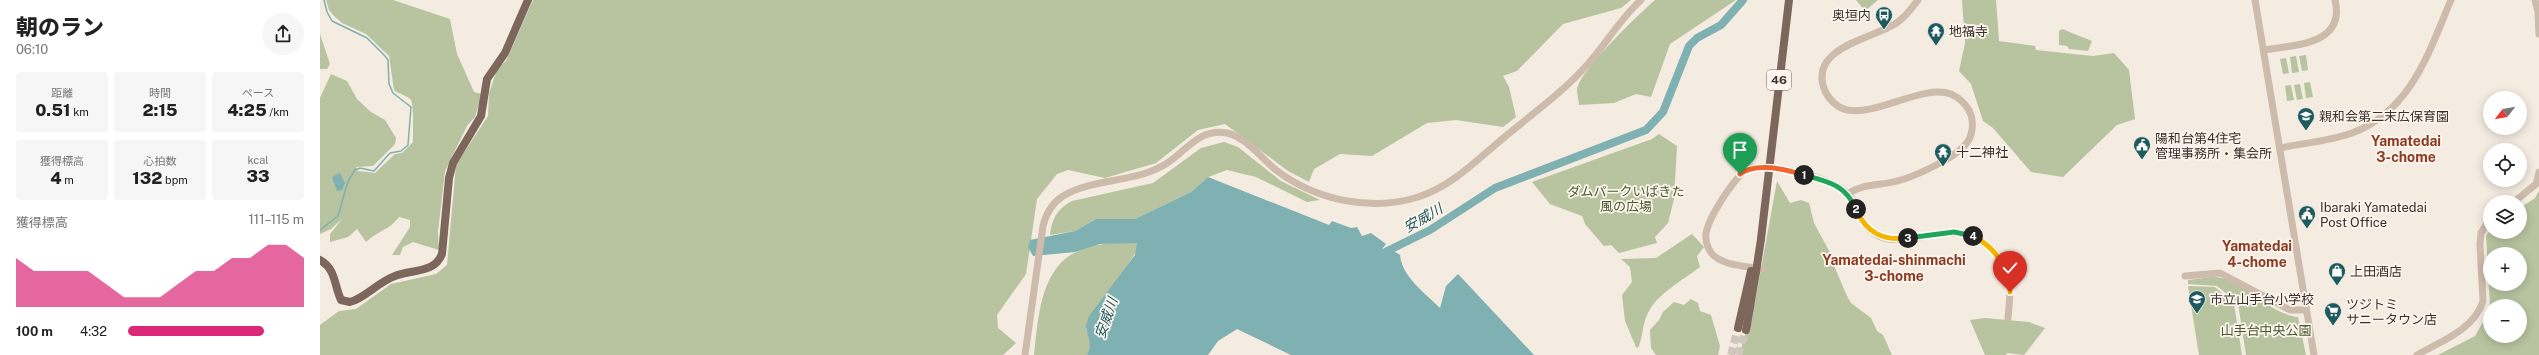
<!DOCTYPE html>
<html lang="ja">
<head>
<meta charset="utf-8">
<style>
  :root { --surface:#fff; --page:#f6f6f6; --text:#222; --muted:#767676; --accent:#db2777 }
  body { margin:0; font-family:"Public Sans","Noto Sans JP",sans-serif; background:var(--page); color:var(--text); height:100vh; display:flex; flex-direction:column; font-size:15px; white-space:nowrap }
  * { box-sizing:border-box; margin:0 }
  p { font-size:13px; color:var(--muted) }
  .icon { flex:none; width:22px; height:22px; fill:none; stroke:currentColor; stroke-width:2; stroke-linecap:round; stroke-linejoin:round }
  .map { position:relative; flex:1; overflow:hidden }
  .sheet { display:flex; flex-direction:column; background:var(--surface); width:320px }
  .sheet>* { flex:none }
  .needle { width:26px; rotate:239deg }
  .buttons { position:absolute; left:2163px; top:91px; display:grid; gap:8px }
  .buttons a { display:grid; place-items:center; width:44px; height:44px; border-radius:50%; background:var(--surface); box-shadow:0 2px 10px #0003; font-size:20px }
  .pin { position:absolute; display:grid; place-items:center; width:34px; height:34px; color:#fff; margin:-41px -17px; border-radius:50% 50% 50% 0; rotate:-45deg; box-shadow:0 0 4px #0007 }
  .pin .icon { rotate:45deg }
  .km { position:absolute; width:20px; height:20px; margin:-10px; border-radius:50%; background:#222; color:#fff; font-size:11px; line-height:20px; text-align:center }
  .round { display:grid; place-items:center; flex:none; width:42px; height:42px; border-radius:21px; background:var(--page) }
  .headline { display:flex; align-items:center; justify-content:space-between; height:68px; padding:0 16px }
  h1 { font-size:22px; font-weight:800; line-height:30px }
  .metrics { display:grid; grid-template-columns:repeat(3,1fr); gap:6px; height:68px; padding:4px 16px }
  .metrics div { display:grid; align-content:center; border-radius:4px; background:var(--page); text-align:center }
  .metrics b { font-size:17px; font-weight:800 }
  .metrics small { font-size:11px; font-weight:400 }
  .metrics p { font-size:11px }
  .chart { height:112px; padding:8px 16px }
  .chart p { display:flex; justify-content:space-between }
  .chart svg { width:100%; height:72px; margin-top:4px; fill:var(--accent); opacity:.7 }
  ul { padding:0 16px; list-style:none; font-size:13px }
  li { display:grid; grid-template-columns:64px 48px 1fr; align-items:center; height:30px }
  li i { height:10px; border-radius:5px; background:var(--accent) }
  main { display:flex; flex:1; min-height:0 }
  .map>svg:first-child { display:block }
  .green { fill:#b8c4a0; fill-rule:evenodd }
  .water { fill:#7fb0b2 }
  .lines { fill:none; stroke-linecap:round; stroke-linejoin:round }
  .stream { stroke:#7fb0b2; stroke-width:1.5 }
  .river { stroke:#7fb0b2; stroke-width:8 }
  .major-tunnel { stroke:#cfc6bd; stroke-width:8; stroke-dasharray:8 4; stroke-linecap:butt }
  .minor { stroke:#cdbbac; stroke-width:7 }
  .major { stroke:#7d675c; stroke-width:8 }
  .major-bridge { stroke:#7d675c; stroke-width:8 }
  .split-1-casing { stroke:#fff; stroke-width:8 }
  .split-2-casing { stroke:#fff; stroke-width:8 }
  .split-3-casing { stroke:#fff; stroke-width:8 }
  .split-4-casing { stroke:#fff; stroke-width:8 }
  .split-5-casing { stroke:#fff; stroke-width:8 }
  .split-1 { stroke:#f0652b; stroke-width:5 }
  .split-2 { stroke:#22a559; stroke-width:5 }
  .split-3 { stroke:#f5b400; stroke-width:5 }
  .split-4 { stroke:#22a559; stroke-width:5 }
  .split-5 { stroke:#f5b400; stroke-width:5 }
  .labels { text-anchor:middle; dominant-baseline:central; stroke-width:3.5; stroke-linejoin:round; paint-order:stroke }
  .shield { fill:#fbf5ee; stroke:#756b66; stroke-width:1 }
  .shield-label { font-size:12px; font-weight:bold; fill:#3b302b }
  .poi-label { font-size:13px; fill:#3b302b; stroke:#fbf5ee; text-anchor:start }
  .park-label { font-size:13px; fill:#4a5a2e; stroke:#fbf5ee }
  .neighbourhood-label { font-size:14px; font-weight:bold; fill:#8c3b22; stroke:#fbf5ee }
  .water-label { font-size:14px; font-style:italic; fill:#1f5a5e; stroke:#fbf5ee }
</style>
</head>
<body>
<main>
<section class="sheet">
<div class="headline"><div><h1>朝のラン</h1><p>06:10</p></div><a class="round"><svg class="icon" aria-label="share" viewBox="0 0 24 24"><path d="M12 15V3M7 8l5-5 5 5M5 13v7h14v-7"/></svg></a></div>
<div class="metrics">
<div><p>距離</p><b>0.51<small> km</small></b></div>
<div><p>時間</p><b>2:15</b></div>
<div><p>ペース</p><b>4:25<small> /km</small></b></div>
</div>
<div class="metrics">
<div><p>獲得標高</p><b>4<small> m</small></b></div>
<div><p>心拍数</p><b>132<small> bpm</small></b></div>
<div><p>kcal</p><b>33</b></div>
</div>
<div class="chart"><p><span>獲得標高</span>111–115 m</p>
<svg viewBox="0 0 160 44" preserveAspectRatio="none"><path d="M0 44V14L10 22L20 22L30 22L40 22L50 30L60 38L70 38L80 38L90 30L100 22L110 22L120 14L130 14L140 6L150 6L160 14V44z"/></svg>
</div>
<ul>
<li><b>100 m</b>4:32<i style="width:77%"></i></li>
</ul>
</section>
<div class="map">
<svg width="2219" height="355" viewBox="0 0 2219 355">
  <rect width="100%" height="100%" fill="#f4ebe1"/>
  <!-- green -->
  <g class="green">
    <path d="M 6,0 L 73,0 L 130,19 L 137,54 L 154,92 L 162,94 L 155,117 L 147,126 L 125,171 L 118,232 L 119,250 L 93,242 L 83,247 L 80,255 L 72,255 L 90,227 L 90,220 L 79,217 C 68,231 59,230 46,242 L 37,229 L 28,237 L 10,242 L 10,234 L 23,218 L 11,229 L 0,234 L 0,98 L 11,74 L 27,81 L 37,99 L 51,112 L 65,120 L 76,138 L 75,144 L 53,166 L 36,167 L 38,171 L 55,173 L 75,154 L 82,153 L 93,142 C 93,133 94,105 91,100 C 88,96 79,94 74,90 L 69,56 L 46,34 L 22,23 L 14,16 L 9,10 Z"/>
    <polygon points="213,0 1311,0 1301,8 1243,24 1197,71 1183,76 1189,87 1196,117 1183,127 1136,120 1107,123 1052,156 1020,154 994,169 989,182 968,171 905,124 878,130 836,163 785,178 748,170 737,174 717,199 706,274 677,315 678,328 696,343 683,355 0,355 0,325 19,311 36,309 71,284 116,274 127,265 136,165 168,116 169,94 177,69 186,61"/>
    <path d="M 1335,0 L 1416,0 L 1350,44 L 1331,97 L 1316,94 L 1294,103 L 1259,105 C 1259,101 1257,95 1257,90 C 1259,71 1319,14 1335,0 Z"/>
    <polygon points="1536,0 1558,0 1545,11"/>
    <polygon points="1642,0 1676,0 1679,41 1715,46 1716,50 1773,56 1794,53 1809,70 1815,119 1797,125 1743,177 1711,172 1673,128 1663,121 1651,84 1639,71 1645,43"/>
    <polygon points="1742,29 1772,41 1768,51 1749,49 1747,46 1739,45 1739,31"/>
    <polygon points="0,34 10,64 7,69 0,69"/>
    <polygon points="1986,55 1988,70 1982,71 1979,56"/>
    <polygon points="1976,56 1979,72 1972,73 1970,57"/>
    <polygon points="1966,58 1969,73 1963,74 1960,59"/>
    <polygon points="1990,82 1993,97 1986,98 1984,83"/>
    <polygon points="1980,84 1983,99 1977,100 1974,85"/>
    <polygon points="1971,85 1974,100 1967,101 1965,86"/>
    <polygon points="1339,134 1357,146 1354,199 1348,223 1335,237 1337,243 1299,253 1291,245 1284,246 1265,224 1262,216 1230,204 1212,182 1332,139"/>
    <path d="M 904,142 L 918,147 L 961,181 L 1000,200 L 987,202 L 936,177 L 907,170 L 888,177 L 871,192 L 815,219 L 776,219 L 755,231 L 730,235 C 732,219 737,209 752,201 L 833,183 L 881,148 Z"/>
    <polygon points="1457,181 1470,203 1481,200 1489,203 1494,223 1513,258 1515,268 1526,294 1531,303 1551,318 1557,331 1563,335 1572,355 1419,355 1435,302"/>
    <path d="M 2219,191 L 2219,355 L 2118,355 L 2155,336 L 2170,310 L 2170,336 L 2200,336 L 2200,306 L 2170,306 L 2166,236 L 2170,230 L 2170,232 L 2200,232 L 2200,208 L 2215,198 ZM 2170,254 L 2200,254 L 2200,284 L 2170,284 Z"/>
    <path d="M 1372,234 L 1384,247 L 1377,256 L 1380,267 C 1362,281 1336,294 1327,315 C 1322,326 1323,337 1318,348 L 1316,347 L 1305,321 L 1302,295 L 1312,282 L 1310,267 L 1301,259 L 1336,258 Z"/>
    <path d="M 804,242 L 817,242 L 818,249 L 766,329 C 770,339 772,345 767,355 L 714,355 C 718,320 720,269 756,252 C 770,245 788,243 804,242 Z"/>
    <path d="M 1892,277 C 1924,277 1947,314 1978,317 L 1986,355 L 1926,355 L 1918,303 L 1897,286 L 1868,284 L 1868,280 Z"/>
    <polygon points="1868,286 1895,287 1914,304 1922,355 1879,355"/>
    <polygon points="1371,299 1378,303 1380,311 1391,315 1400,346 1398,355 1336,355 1331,348 1330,330 1339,320 1343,312 1354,302 1364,305"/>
    <polygon points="1665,318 1709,322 1725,328 1704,355 1687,353 1686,355 1665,355 1650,320"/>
  </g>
  <!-- water -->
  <g class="water">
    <polygon points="20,173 25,183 22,190 17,191 12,177"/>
    <path d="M 888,177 L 1009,225 L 1012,221 L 1031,228 L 1037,227 L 1042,236 L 1051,233 L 1066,244 L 1062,249 L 1069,254 L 1072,250 L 1080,255 C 1082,277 1105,293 1120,308 L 1126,286 L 1138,274 L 1214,355 L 971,355 L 917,329 L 898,341 L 888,355 L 767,355 C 773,343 767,337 766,326 L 769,316 L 815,255 L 817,243 L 780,244 L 755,252 L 713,256 L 708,247 L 710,240 L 755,231 L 776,219 L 815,219 L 871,192 Z"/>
  </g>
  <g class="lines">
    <!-- stream -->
    <polyline class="stream" points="0,230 18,216 28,181 35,170 40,168 54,171 70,153 81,151 88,145 91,107 73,93 69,84 68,60 65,56 47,38 12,21 7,12 4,0"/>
    <!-- river -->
    <polyline class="river" points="1057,256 1110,230 1175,188 1326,130 1343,112 1369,46 1377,38 1401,25 1423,0"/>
    <!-- major-tunnel -->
    <g class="major-tunnel">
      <polyline points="1411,355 1418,328"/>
      <polyline points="1418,355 1426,330"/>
    </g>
    <!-- minor -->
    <g class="minor">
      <polyline points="1935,0 1994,355"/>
      <polyline points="2215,0 2218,12 2219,34"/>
      <path d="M 1944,50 C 1974,45 2026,45 2015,0"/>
      <path d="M 1960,148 C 1984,143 2010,141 2032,133 C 2091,111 2109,52 2131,0"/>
      <path d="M 1528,194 C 1544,183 1559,186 1577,181 C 1594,177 1635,158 1646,144 C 1652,137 1654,125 1651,115 C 1648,106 1640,98 1631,94 C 1603,84 1557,116 1527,110 C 1518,108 1509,100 1505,91 C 1487,48 1551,39 1575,24 C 1585,18 1591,9 1598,0"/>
      <polyline points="2194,202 2216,184 2219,172"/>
      <path d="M 1442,269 C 1427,266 1405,266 1393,255 C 1388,249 1385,241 1386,233 C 1389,218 1417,170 1432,168 C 1454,165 1514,177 1529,195 C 1541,210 1540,228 1561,237 C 1579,244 1605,235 1624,233 C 1655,230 1684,250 1689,282 C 1691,294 1689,306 1688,318"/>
      <polyline points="1865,276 1900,273 1970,310 1986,310"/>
      <path d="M 705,355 L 723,226 C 726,214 732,203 743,196 C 773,178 814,183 844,165 C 865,153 879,127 907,133 C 927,138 940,157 956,170 C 995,200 1051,212 1098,197 C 1133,186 1160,157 1187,135 C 1215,112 1244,91 1267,65 C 1286,44 1300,19 1321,0"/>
      <path d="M 2097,355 C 2121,341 2154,330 2163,301 L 2160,244 L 2161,233 L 2170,219"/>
    </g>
    <!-- major -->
    <g class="major">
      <polyline points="1441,239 1469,0"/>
      <path d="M 0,260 C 16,269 14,285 21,300 L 30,302 C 45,298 58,282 75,276 C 92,269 114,274 122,254 L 129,178 L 133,163 L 161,116 L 167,79 L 185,53 L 208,0"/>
      <polyline points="1418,328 1431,271"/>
      <polyline points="1426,330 1436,272"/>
    </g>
    <!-- major-bridge -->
    <polyline class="major-bridge" points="1436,272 1441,239"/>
  </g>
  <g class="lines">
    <!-- split-1 casing -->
    <g class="split-1-casing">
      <path id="split-1" d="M 1420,174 C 1437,162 1465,169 1484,175"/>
    </g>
    <!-- split-2 casing -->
    <g class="split-2-casing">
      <path id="split-2" d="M 1484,175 C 1508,182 1525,184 1536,209"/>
    </g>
    <!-- split-3 casing -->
    <g class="split-3-casing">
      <path id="split-3" d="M 1536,209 C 1546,233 1563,241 1588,238"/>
    </g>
    <!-- split-4 casing -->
    <g class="split-4-casing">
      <polyline id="split-4" points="1588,238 1634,232 1653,236"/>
    </g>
    <!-- split-5 casing -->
    <g class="split-5-casing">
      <path id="split-5" d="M 1653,236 C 1676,248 1688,267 1690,292"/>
    </g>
    <!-- split-1 -->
    <use href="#split-1" class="split-1"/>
    <!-- split-2 -->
    <use href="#split-2" class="split-2"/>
    <!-- split-3 -->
    <use href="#split-3" class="split-3"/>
    <!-- split-4 -->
    <use href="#split-4" class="split-4"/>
    <!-- split-5 -->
    <use href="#split-5" class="split-5"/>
  </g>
  <!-- icons -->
  <defs>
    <g id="bus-pin" transform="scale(0.9)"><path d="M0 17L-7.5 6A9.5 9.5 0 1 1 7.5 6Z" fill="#1f5a5e" stroke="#fbf5ee"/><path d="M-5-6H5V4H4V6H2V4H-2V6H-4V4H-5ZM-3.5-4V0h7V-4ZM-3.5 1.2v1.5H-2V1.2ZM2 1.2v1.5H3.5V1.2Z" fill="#fff"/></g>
    <g id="temple-pin" transform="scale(0.9)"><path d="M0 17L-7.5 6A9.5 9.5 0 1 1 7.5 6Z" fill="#1f5a5e" stroke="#fbf5ee"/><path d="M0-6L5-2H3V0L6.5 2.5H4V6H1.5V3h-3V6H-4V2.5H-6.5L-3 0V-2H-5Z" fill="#fff"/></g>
    <g id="school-pin" transform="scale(0.9)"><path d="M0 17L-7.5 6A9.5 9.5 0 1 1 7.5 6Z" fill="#1f5a5e" stroke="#fbf5ee"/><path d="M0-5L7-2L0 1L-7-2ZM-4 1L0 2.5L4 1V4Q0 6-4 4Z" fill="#fff"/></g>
    <g id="civic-pin" transform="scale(0.9)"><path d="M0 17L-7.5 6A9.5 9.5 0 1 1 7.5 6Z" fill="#1f5a5e" stroke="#fbf5ee"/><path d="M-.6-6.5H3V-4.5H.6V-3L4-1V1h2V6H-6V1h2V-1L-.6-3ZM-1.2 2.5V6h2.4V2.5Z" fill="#fff"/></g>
    <g id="shop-pin" transform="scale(0.9)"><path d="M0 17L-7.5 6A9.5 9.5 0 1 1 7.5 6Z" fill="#1f5a5e" stroke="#fbf5ee"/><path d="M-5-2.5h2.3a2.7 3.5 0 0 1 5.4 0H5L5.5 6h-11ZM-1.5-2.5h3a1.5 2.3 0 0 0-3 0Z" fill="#fff"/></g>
    <g id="supermarket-pin" transform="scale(0.9)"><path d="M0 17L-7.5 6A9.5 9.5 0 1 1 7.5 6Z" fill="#1f5a5e" stroke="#fbf5ee"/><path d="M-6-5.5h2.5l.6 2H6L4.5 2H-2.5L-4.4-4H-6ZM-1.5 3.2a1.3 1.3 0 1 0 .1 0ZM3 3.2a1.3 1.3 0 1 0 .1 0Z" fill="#fff"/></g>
  </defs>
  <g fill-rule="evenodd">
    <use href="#bus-pin" x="1564" y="15"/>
    <use href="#temple-pin" x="1616" y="31"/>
    <use href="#school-pin" x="1986" y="116"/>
    <use href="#civic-pin" x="1822" y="145"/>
    <use href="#temple-pin" x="1623" y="152"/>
    <use href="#civic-pin" x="1987" y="214"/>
    <use href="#shop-pin" x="2017" y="271"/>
    <use href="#school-pin" x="1877" y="299"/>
    <use href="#supermarket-pin" x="2013" y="311"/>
  </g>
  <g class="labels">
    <!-- shield labels -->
    <rect class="shield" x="1447" y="70" width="24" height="20" rx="3"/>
    <g class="shield-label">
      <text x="1459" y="80">46</text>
    </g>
    <!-- poi labels -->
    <g class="poi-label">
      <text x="1551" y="15" text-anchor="end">奥垣内</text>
      <text x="1629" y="31">地福寺</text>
      <text x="1999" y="116">親和会第二末広保育園</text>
      <text x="1835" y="138">陽和台第4住宅<tspan x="1835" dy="15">管理事務所・集会所</tspan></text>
      <text x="1636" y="152">十二神社</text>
      <text x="2000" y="207">Ibaraki Yamatedai<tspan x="2000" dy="15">Post Office</tspan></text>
      <text x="2030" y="271">上田酒店</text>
      <text x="1890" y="299">市立山手台小学校</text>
      <text x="2026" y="304">ツジトミ<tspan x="2026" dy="15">サニータウン店</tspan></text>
    </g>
    <!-- park labels -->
    <g class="park-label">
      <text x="1306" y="191">ダムパークいばきた<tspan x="1306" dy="15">風の広場</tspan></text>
      <text x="1946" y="330">山手台中央公園</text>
    </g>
    <!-- neighbourhood labels -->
    <g class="neighbourhood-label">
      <text x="2086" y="141">Yamatedai<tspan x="2086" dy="16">3-chome</tspan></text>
      <text x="1937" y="246">Yamatedai<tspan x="1937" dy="16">4-chome</tspan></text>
      <text x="1574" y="260">Yamatedai-shinmachi<tspan x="1574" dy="16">3-chome</tspan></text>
    </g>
    <!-- water labels -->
    <g class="water-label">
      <text transform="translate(1103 218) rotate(-30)">安威川</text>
      <text transform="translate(786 318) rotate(-71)">安威川</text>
    </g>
  </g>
</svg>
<div class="buttons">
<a><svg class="needle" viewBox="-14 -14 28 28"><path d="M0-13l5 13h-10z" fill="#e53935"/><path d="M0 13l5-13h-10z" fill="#767676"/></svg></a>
<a><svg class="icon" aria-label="locate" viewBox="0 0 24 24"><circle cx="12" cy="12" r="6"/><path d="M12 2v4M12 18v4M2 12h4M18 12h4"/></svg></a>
<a><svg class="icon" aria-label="layers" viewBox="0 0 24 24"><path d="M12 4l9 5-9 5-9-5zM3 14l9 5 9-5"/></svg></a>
<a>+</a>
<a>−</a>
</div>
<div class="pin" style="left:1420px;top:174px;background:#1e9e55"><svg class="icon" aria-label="arrive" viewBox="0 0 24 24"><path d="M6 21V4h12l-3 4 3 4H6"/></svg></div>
<div class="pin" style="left:1690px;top:292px;background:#d93025"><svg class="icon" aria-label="check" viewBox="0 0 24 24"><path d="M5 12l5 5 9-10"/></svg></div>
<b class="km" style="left:1484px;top:175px">1</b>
<b class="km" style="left:1536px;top:209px">2</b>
<b class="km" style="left:1588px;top:238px">3</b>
<b class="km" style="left:1653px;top:236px">4</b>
</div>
</main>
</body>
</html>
